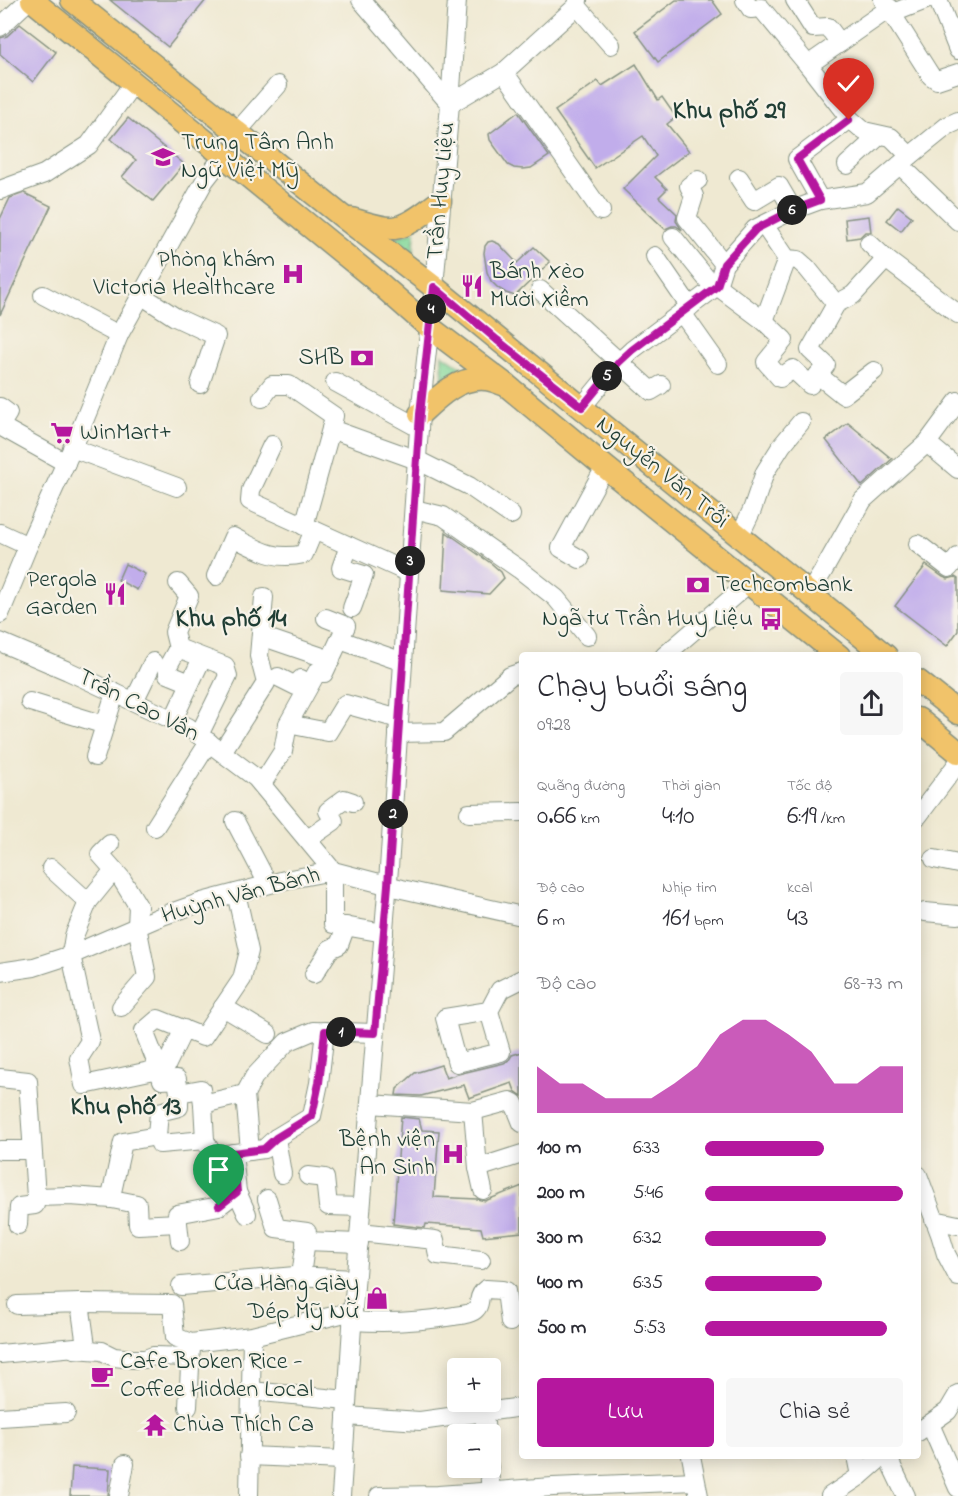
<!DOCTYPE html>
<html lang="vi">
<head>
<meta charset="utf-8">
<style>
  :root { --surface:#fff; --page:#f7f7f7; --text:#2b2b33; --muted:#7c7c81; --accent:#b5179e }
  body { margin:0; font-family:"Indie Flower",sans-serif; background:var(--page); color:var(--text); height:100vh; display:flex; flex-direction:column; font-size:22px; white-space:nowrap }
  * { box-sizing:border-box; margin:0 }
  p { font-size:20px; color:var(--muted) }
  .icon { flex:none; width:33px; height:33px; fill:none; stroke:currentColor; stroke-width:2; stroke-linecap:round; stroke-linejoin:round }
  .map { position:relative; flex:1; overflow:hidden }
  .side { position:absolute; left:519px; top:652px; width:402px; height:807px; display:flex; flex-direction:column; background:var(--surface); border-radius:6px; box-shadow:0 3px 15px #0003 }
  .side>* { flex:none }
  .tools { position:absolute; left:447px; top:1358px; display:grid; gap:12px }
  .tools a { display:grid; place-items:center; width:54px; height:54px; border-radius:6px; background:var(--surface); box-shadow:0 3px 15px #0003; font-size:30px }
  .pin { position:absolute; display:grid; place-items:center; width:51px; height:51px; color:#fff; margin:-62px -26px; border-radius:50% 50% 50% 0; rotate:-45deg; box-shadow:0 0 6px #0007 }
  .pin .icon { rotate:45deg }
  .km { position:absolute; width:30px; height:30px; margin:-15px; border-radius:50%; background:#222; color:#fff; font-size:16px; line-height:30px; text-align:center }
  .round { display:grid; place-items:center; flex:none; width:63px; height:63px; border-radius:6px; background:var(--page) }
  .overview { display:flex; align-items:center; justify-content:space-between; height:102px; padding:0 18px }
  h1 { font-size:33px; font-weight:600; line-height:45px }
  .figures { display:grid; grid-template-columns:repeat(3,1fr); gap:9px; height:102px; padding:6px 18px }
  .figures div { display:grid; align-content:center }
  .figures b { font-size:26px; font-weight:600 }
  .figures small { font-size:16px; font-weight:400 }
  .figures p { font-size:16px }
  .chart { height:168px; padding:12px 18px }
  .chart p { display:flex; justify-content:space-between }
  .chart svg { width:100%; height:108px; margin-top:6px; fill:var(--accent); opacity:.7 }
  .primary-button { display:flex; gap:12px; margin-top:auto; padding:12px 18px }
  .primary-button a { flex:1; height:69px; border-radius:6px; background:var(--accent); color:#fff; font-size:24px; font-weight:600; line-height:69px; text-align:center }
  .primary-button a+a { background:var(--page); color:var(--text) }
  ul { padding:0 18px; list-style:none; font-size:20px }
  li { display:grid; grid-template-columns:96px 72px 1fr; align-items:center; height:45px }
  li i { height:15px; border-radius:8px; background:var(--accent) }
  .map>svg:first-child { display:block }
  .green { fill:#86d99b; stroke:#528b68; stroke-width:1.5 }
  .building { fill:#c1adeb }
  .lines { fill:none; stroke-linecap:round; stroke-linejoin:round }
  .minor-casing { stroke:#879383; stroke-width:20 }
  .major-casing { stroke:#879383; stroke-width:25 }
  .minor { stroke:#fff; stroke-width:18 }
  .major { stroke:#f1c36a; stroke-width:22 }
  .route-casing { stroke:#fff; stroke-width:12 }
  .route { stroke:#b5179e; stroke-width:8 }
  .labels { text-anchor:middle; dominant-baseline:central; stroke-width:4.5; stroke-linejoin:round; paint-order:stroke }
  .poi-label { font-size:24px; fill:#1f3d34; stroke:#f7f3e8; text-anchor:start }
  .street-label { font-size:24px; fill:#1f3d34; stroke:#f7f3e8 }
  .neighbourhood-label { font-size:26px; font-weight:bold; fill:#1f3d34; stroke:#f7f3e8 }
</style>
</head>
<body>
<div class="map">
<svg width="958" height="1496" viewBox="0 0 958 1496">
  <rect width="100%" height="100%" fill="#f7f3e8"/>
  <filter id="ink" filterUnits="userSpaceOnUse"><feTurbulence type="fractalNoise" baseFrequency=".0167" numOctaves="2"/><feDisplacementMap in="SourceGraphic" scale="12" xChannelSelector="R" yChannelSelector="G"/><feConvolveMatrix kernelMatrix="1 2 1 2 8 2 1 2 1" color-interpolation-filters="sRGB"/></filter>
  <filter id="wash" filterUnits="userSpaceOnUse"><feTurbulence type="fractalNoise" baseFrequency=".008" numOctaves="4" result="noise"/><feDisplacementMap in="SourceGraphic" scale="24" xChannelSelector="R" yChannelSelector="G"/><feGaussianBlur stdDeviation="1.35" result="paint"/><feColorMatrix in="noise" values="0 0 0 0 0 0 0 0 0 0 0 0 0 0 0 0 0 1.4 0 .05"/><feComposite in="paint" operator="in"/></filter>
  <g filter="url(#wash)">
    <rect width="100%" height="100%" fill="#efe9d2"/>
    <!-- green -->
    <g class="green">
      <polygon points="415,231 413,259 390,239"/>
      <polygon points="442,354 468,372 443,382"/>
    </g>
    <g id="blocks">
      <!-- building -->
      <g class="building">
        <polygon points="110,0 206,0 168,47"/>
        <polygon points="676,0 712,0 722,14 658,62 635,31"/>
        <polygon points="20,24 56,52 33,82 0,54 0,38 7,36"/>
        <polygon points="636,64 658,100 662,97 676,117 667,124 689,151 655,177 667,189 659,197 677,214 676,221 682,230 676,226 672,226 665,229 623,189 656,156 643,136 595,168 555,111 598,81 602,86"/>
        <polygon points="518,112 549,156 531,168 523,169 514,168 508,165 490,140 489,134"/>
        <polygon points="128,118 184,164 153,201 122,177 136,160 111,139"/>
        <polygon points="24,193 51,206 0,315 0,219 10,198"/>
        <polygon points="898,206 912,217 901,231 887,220"/>
        <polygon points="869,216 871,232 865,232 860,237 847,239 845,219"/>
        <polygon points="492,241 499,244 517,263 534,247 550,262 515,296 506,293 498,288 491,281 487,272 484,253 485,246 488,242"/>
        <polygon points="848,423 892,459 862,486 826,440"/>
        <polygon points="446,532 492,564 501,572 504,578 489,594 443,590"/>
        <polygon points="125,564 145,574 137,590 118,580"/>
        <polygon points="926,565 943,577 948,579 955,577 958,579 958,631 947,646 895,606"/>
        <polygon points="522,1052 522,1096 515,1091 512,1083 469,1098 464,1085 421,1096 396,1095 397,1089 415,1073 441,1065 446,1078 458,1074 504,1063 509,1060 512,1055"/>
        <polygon points="401,1117 419,1119 422,1130 439,1131 434,1197 477,1199 485,1201 522,1186 522,1232 483,1236 481,1228 426,1224 425,1228 393,1224"/>
        <polygon points="72,1467 110,1469 108,1496 70,1496"/>
      </g>
    </g>
  </g>
  <g filter="url(#ink)">
    <use href="#blocks" fill-opacity="0" stroke="#879383" stroke-width="1.5"/>
    <g class="lines">
      <!-- minor casing -->
      <g class="minor-casing">
        <g id="minor">
          <polyline points="361,0 450,104"/>
          <polyline points="745,0 751,9 761,8 808,65 850,119 864,131 891,137 910,156"/>
          <polyline points="795,0 813,28 828,27 840,43"/>
          <polyline points="883,0 931,76 937,80 958,73"/>
          <polyline points="938,0 958,50"/>
          <polyline points="577,6 611,45"/>
          <polyline points="893,13 926,0"/>
          <polyline points="0,27 29,0"/>
          <polyline points="808,65 890,8"/>
          <polyline points="504,72 601,211"/>
          <polyline points="450,104 504,72 577,6 578,0"/>
          <polyline points="237,132 278,85"/>
          <polyline points="847,165 880,135"/>
          <polyline points="900,165 958,221"/>
          <polyline points="739,178 754,201 779,186 793,210"/>
          <polyline points="698,180 689,186 694,196 687,218 724,264"/>
          <polyline points="0,190 44,174 89,145 134,82"/>
          <polyline points="820,200 797,159 850,119"/>
          <polyline points="764,225 787,259 798,260 807,268 836,304"/>
          <polyline points="673,237 714,288"/>
          <polyline points="869,243 886,259 958,314"/>
          <polyline points="655,256 690,307"/>
          <polyline points="717,286 764,321 784,340 766,362 780,378 793,369 810,385 818,375 843,395 874,371"/>
          <polyline points="540,290 651,391 661,385"/>
          <polyline points="43,295 119,335"/>
          <polyline points="141,295 175,317 216,336 200,384"/>
          <polyline points="682,313 718,364"/>
          <polyline points="764,321 787,259"/>
          <polyline points="818,375 826,365 810,350 836,304 853,295 886,259"/>
          <polyline points="335,382 419,428"/>
          <polyline points="262,398 272,385 289,385 334,416 331,429 417,460 469,486 511,515"/>
          <polyline points="0,407 8,413 0,426"/>
          <polyline points="582,407 619,362 632,350 717,286 724,264 755,229 793,210 820,200 867,193 910,156 947,126 958,121"/>
          <polyline points="0,426 66,463"/>
          <polyline points="927,443 958,469"/>
          <polyline points="272,445 251,490 250,501 409,573"/>
          <polyline points="72,448 177,487"/>
          <polyline points="414,509 443,516 519,569 556,598 587,636"/>
          <polyline points="304,526 331,429"/>
          <polyline points="0,533 28,546"/>
          <polyline points="739,537 752,510 765,472 782,445 801,422"/>
          <polyline points="918,544 949,568 958,557"/>
          <polyline points="349,546 341,568 364,575 352,608"/>
          <polyline points="580,559 561,548 605,467"/>
          <path d="M 216,576 L 233,537 C 259,550 274,561 304,554 L 314,530"/>
          <polyline points="178,583 189,596 174,632 178,648 225,666 228,676 199,735"/>
          <polyline points="809,594 822,573 863,500 927,443 958,401"/>
          <polyline points="0,614 28,546 77,438 119,335 205,180 223,157"/>
          <polyline points="261,636 331,660"/>
          <polyline points="340,640 403,662"/>
          <polyline points="0,642 68,671 188,727 256,778 333,871 333,924 384,933"/>
          <polyline points="178,648 168,666 168,674 190,683"/>
          <polyline points="664,656 749,583"/>
          <polyline points="278,677 296,686 301,679 310,684"/>
          <polyline points="134,701 153,662"/>
          <polyline points="30,702 105,725"/>
          <polyline points="173,720 202,658"/>
          <polyline points="288,724 328,732 345,704 399,719"/>
          <polyline points="398,733 444,732 510,676 522,672"/>
          <polyline points="222,752 266,683 259,656 264,597"/>
          <polyline points="95,757 115,693"/>
          <polyline points="262,784 283,751 288,724 317,672 324,673 346,626 326,618"/>
          <polyline points="469,813 522,812"/>
          <polyline points="918,816 958,763"/>
          <polyline points="235,821 268,884"/>
          <polyline points="155,827 209,742"/>
          <polyline points="308,839 334,821 328,811 344,799 353,802"/>
          <polyline points="110,844 100,854 121,878 138,906 137,926 147,977 121,1007"/>
          <polyline points="934,859 958,864"/>
          <polyline points="51,868 88,902"/>
          <polyline points="114,870 88,902 74,936 71,955 90,1041 79,1058 84,1085 159,1069 162,1080 177,1079 179,1093"/>
          <polyline points="925,912 958,915"/>
          <polyline points="0,972 34,967 71,955 162,916 202,902 285,880 333,871 402,889 522,916"/>
          <polyline points="314,974 330,949 339,945 346,926"/>
          <polyline points="223,1007 268,1034"/>
          <polyline points="489,1011 445,1018 457,1063 501,1052 489,1011 500,990 522,979"/>
          <polyline points="184,1029 166,1066 159,1069 144,1031 158,1019 203,1037 242,979 249,951 236,893"/>
          <polyline points="0,1078 28,1081 36,1197 35,1205 19,1207 18,1225"/>
          <polyline points="245,1094 203,1104 205,1140 213,1156 264,1149 276,1138 312,1116 319,1083 325,1031"/>
          <polyline points="245,1094 254,1077 287,1042 313,1031 375,1033"/>
          <polyline points="245,1094 250,1151"/>
          <polyline points="370,1104 473,1111 478,1168 483,1190"/>
          <polyline points="473,1111 510,1101 514,1103 522,1123"/>
          <polyline points="157,1136 160,1144 205,1140"/>
          <polyline points="276,1138 282,1174"/>
          <polyline points="0,1150 32,1150"/>
          <polyline points="233,1153 237,1192 247,1214"/>
          <polyline points="478,1168 522,1154"/>
          <polyline points="918,1175 940,1234 946,1254 958,1277"/>
          <polyline points="308,1176 325,1178 328,1206 361,1207"/>
          <polyline points="36,1197 70,1196 112,1199"/>
          <polyline points="267,1199 276,1228 307,1232 301,1276"/>
          <polyline points="934,1220 958,1225"/>
          <polyline points="178,1223 138,1225 137,1204 112,1199 112,1192 123,1142 157,1136 159,1112 179,1107 179,1093 201,1089 203,1104"/>
          <polyline points="360,1232 435,1240 438,1255 481,1260"/>
          <polyline points="180,1241 177,1214 219,1206 237,1192"/>
          <polyline points="305,1241 359,1243"/>
          <polyline points="181,1286 295,1276 355,1279"/>
          <polyline points="80,1303 172,1304 175,1337 191,1343 252,1336 353,1311"/>
          <path d="M 352,1321 C 387,1323 420,1322 454,1316 C 461,1315 472,1314 476,1309 C 482,1303 476,1296 486,1289 L 502,1290 L 506,1291 L 510,1322"/>
          <polyline points="74,1349 102,1351 114,1357 133,1359 145,1359 153,1356 190,1357"/>
          <polyline points="0,1354 86,1346 80,1303 17,1305"/>
          <polyline points="251,1391 347,1400"/>
          <polyline points="483,1403 486,1434"/>
          <polyline points="188,1407 191,1346"/>
          <polyline points="346,1416 420,1421 522,1407"/>
          <polyline points="0,1417 66,1413"/>
          <polyline points="930,1424 958,1488"/>
          <polyline points="918,1432 948,1411 958,1394"/>
          <polyline points="249,1456 343,1460"/>
          <polyline points="691,1456 699,1496"/>
          <polyline points="856,1456 860,1476"/>
          <polyline points="887,1456 906,1496"/>
          <polyline points="489,1467 491,1496"/>
          <polyline points="119,1496 125,1464"/>
          <polyline points="249,1496 252,1336"/>
          <polyline points="341,1496 353,1311 389,868 420,414 434,287 450,104 457,0"/>
          <polyline points="379,1496 438,1495 553,1487 695,1481"/>
          <polyline points="830,1496 860,1476 883,1456"/>
        </g>
      </g>
      <!-- major casing -->
      <g class="major-casing">
        <g id="major">
          <polyline points="32,0 371,276 429,327 506,385 605,467 839,656"/>
          <polyline points="72,0 343,217 434,287 886,656"/>
          <path d="M 351,219 C 363,222 382,229 394,228 C 410,226 428,210 440,201"/>
          <path d="M 420,414 C 438,397 458,377 485,379 C 490,379 497,382 503,384"/>
          <polyline points="918,681 958,713"/>
          <polyline points="918,719 958,752"/>
        </g>
      </g>
      <!-- minor -->
      <use href="#minor" class="minor"/>
      <!-- major -->
      <use href="#major" class="major"/>
    </g>
  </g>
  <g class="lines" filter="url(#ink)">
    <!-- route casing -->
    <g class="route-casing">
      <polyline id="route" points="219,1206 237,1192 233,1153 264,1149 276,1138 312,1116 319,1083 325,1031 375,1033 388,885 420,414 434,287 497,340 582,407 619,362 632,350 717,286 724,264 756,229 793,210 820,200 797,159 849,120"/>
    </g>
    <!-- route -->
    <use href="#route" class="route"/>
  </g>
  <!-- icons -->
  <defs>
    <g id="school-bare" transform="scale(1.8)"><path d="M0-5L7-2L0 1L-7-2ZM-4 1L0 2.5L4 1V4Q0 6-4 4Z" fill="#b5179e" stroke="#f7f3e8" stroke-width="2.5" paint-order="stroke"/></g>
    <g id="hospital-bare" transform="scale(1.8)"><path d="M-5-5h3v3.5h4V-5h3V5h-3V1.5h-4V5h-3Z" fill="#b5179e" stroke="#f7f3e8" stroke-width="2.5" paint-order="stroke"/></g>
    <g id="restaurant-bare" transform="scale(1.8)"><path d="M-5-6h1v4h1v-4h1v4h1v-4h1v5L-1.5 .5V6h-2V.5L-5-1ZM5-6V6H3V1.5H1.5Q1.5-4 5-6Z" fill="#b5179e" stroke="#f7f3e8" stroke-width="2.5" paint-order="stroke"/></g>
    <g id="bank-bare" transform="scale(1.8)"><path d="M-6-4H6V4H-6ZM0-2.3a2.3 2.3 0 1 0 0 4.6a2.3 2.3 0 1 0 0-4.6Z" fill="#b5179e" stroke="#f7f3e8" stroke-width="2.5" paint-order="stroke"/></g>
    <g id="supermarket-bare" transform="scale(1.8)"><path d="M-6-5.5h2.5l.6 2H6L4.5 2H-2.5L-4.4-4H-6ZM-1.5 3.2a1.3 1.3 0 1 0 .1 0ZM3 3.2a1.3 1.3 0 1 0 .1 0Z" fill="#b5179e" stroke="#f7f3e8" stroke-width="2.5" paint-order="stroke"/></g>
    <g id="bus-bare" transform="scale(1.8)"><path d="M-5-6H5V4H4V6H2V4H-2V6H-4V4H-5ZM-3.5-4V0h7V-4ZM-3.5 1.2v1.5H-2V1.2ZM2 1.2v1.5H3.5V1.2Z" fill="#b5179e" stroke="#f7f3e8" stroke-width="2.5" paint-order="stroke"/></g>
    <g id="shop-bare" transform="scale(1.8)"><path d="M-5-2.5h2.3a2.7 3.5 0 0 1 5.4 0H5L5.5 6h-11ZM-1.5-2.5h3a1.5 2.3 0 0 0-3 0Z" fill="#b5179e" stroke="#f7f3e8" stroke-width="2.5" paint-order="stroke"/></g>
    <g id="cafe-bare" transform="scale(1.8)"><path d="M-5.5-4.5H6V0H3Q3 3.5 0 3.5H-2.5Q-5.5 3.5-5.5 0ZM3-3.2v2h1.7v-2ZM-6 4.5H4V6H-6Z" fill="#b5179e" stroke="#f7f3e8" stroke-width="2.5" paint-order="stroke"/></g>
    <g id="temple-bare" transform="scale(1.8)"><path d="M0-6L5-2H3V0L6.5 2.5H4V6H1.5V3h-3V6H-4V2.5H-6.5L-3 0V-2H-5Z" fill="#b5179e" stroke="#f7f3e8" stroke-width="2.5" paint-order="stroke"/></g>
  </defs>
  <g fill-rule="evenodd">
    <use href="#school-bare" x="163" y="157"/>
    <use href="#hospital-bare" x="293" y="274"/>
    <use href="#restaurant-bare" x="472" y="286"/>
    <use href="#bank-bare" x="362" y="358"/>
    <use href="#supermarket-bare" x="62" y="433"/>
    <use href="#bank-bare" x="698" y="585"/>
    <use href="#restaurant-bare" x="115" y="594"/>
    <use href="#bus-bare" x="771" y="619"/>
    <use href="#hospital-bare" x="453" y="1154"/>
    <use href="#shop-bare" x="377" y="1298"/>
    <use href="#cafe-bare" x="102" y="1376"/>
    <use href="#temple-bare" x="155" y="1425"/>
  </g>
  <g class="labels">
    <!-- poi labels -->
    <g class="poi-label">
      <text x="181" y="143">Trung Tâm Anh<tspan x="181" dy="28">Ngữ Việt Mỹ</tspan></text>
      <text x="275" y="260" text-anchor="end">Phòng khám<tspan x="275" dy="28">Victoria Healthcare</tspan></text>
      <text x="490" y="272">Bánh Xèo<tspan x="490" dy="28">Mười Xiềm</tspan></text>
      <text x="344" y="358" text-anchor="end">SHB</text>
      <text x="80" y="433">WinMart+</text>
      <text x="97" y="580" text-anchor="end">Pergola<tspan x="97" dy="28">Garden</tspan></text>
      <text x="716" y="585">Techcombank</text>
      <text x="753" y="619" text-anchor="end">Ngã tư Trần Huy Liệu</text>
      <text x="435" y="1140" text-anchor="end">Bệnh viện<tspan x="435" dy="28">An Sinh</tspan></text>
      <text x="359" y="1284" text-anchor="end">Cửa Hàng Giày<tspan x="359" dy="28">Dép Mỹ Nữ</tspan></text>
      <text x="120" y="1362">Cafe Broken Rice -<tspan x="120" dy="28">Coffee Hidden Local</tspan></text>
      <text x="173" y="1425">Chùa Thích Ca</text>
    </g>
    <!-- street labels -->
    <g class="street-label">
      <text transform="translate(442 191) rotate(-85)">Trần Huy Liệu</text>
      <text transform="translate(662 473) rotate(39)">Nguyễn Văn Trỗi</text>
      <text transform="translate(138 706) rotate(27)">Trần Cao Vân</text>
      <text transform="translate(241 896) rotate(-15)">Huỳnh Văn Bánh</text>
    </g>
    <!-- neighbourhood labels -->
    <g class="neighbourhood-label">
      <text x="729" y="112">Khu phố 29</text>
      <text x="231" y="620">Khu phố 14</text>
      <text x="126" y="1108">Khu phố 13</text>
    </g>
  </g>
</svg>
<div class="tools">
<a>+</a>
<a>−</a>
</div>
<div class="pin" style="left:219px;top:1206px;background:#1e9e55"><svg class="icon" aria-label="arrive" viewBox="0 0 24 24"><path d="M6 21V4h12l-3 4 3 4H6"/></svg></div>
<div class="pin" style="left:849px;top:120px;background:#d93025"><svg class="icon" aria-label="check" viewBox="0 0 24 24"><path d="M5 12l5 5 9-10"/></svg></div>
<b class="km" style="left:341px;top:1032px">1</b>
<b class="km" style="left:393px;top:814px">2</b>
<b class="km" style="left:410px;top:561px">3</b>
<b class="km" style="left:431px;top:309px">4</b>
<b class="km" style="left:607px;top:376px">5</b>
<b class="km" style="left:792px;top:210px">6</b>
<section class="side">
<div class="overview"><div><h1>Chạy buổi sáng</h1><p>09:28</p></div><a class="round"><svg class="icon" aria-label="share" viewBox="0 0 24 24"><path d="M12 15V3M7 8l5-5 5 5M5 13v7h14v-7"/></svg></a></div>
<div class="figures">
<div><p>Quãng đường</p><b>0.66<small> km</small></b></div>
<div><p>Thời gian</p><b>4:10</b></div>
<div><p>Tốc độ</p><b>6:19<small> /km</small></b></div>
</div>
<div class="figures">
<div><p>Độ cao</p><b>6<small> m</small></b></div>
<div><p>Nhịp tim</p><b>161<small> bpm</small></b></div>
<div><p>kcal</p><b>43</b></div>
</div>
<div class="chart"><p><span>Độ cao</span>68–73 m</p>
<svg viewBox="0 0 160 44" preserveAspectRatio="none"><path d="M0 44V25L10 32L20 32L30 38L40 38L50 38L60 32L70 25L80 12L90 6L100 6L110 12L120 19L130 32L140 32L150 25L160 25V44z"/></svg>
</div>
<ul>
<li><b>100 m</b>6:33<i style="width:60%"></i></li>
<li><b>200 m</b>5:46<i style="width:100%"></i></li>
<li><b>300 m</b>6:32<i style="width:61%"></i></li>
<li><b>400 m</b>6:35<i style="width:59%"></i></li>
<li><b>500 m</b>5:53<i style="width:92%"></i></li>
</ul>
<div class="primary-button"><a>Lưu</a><a>Chia sẻ</a></div>
</section>
</div>
</body>
</html>
